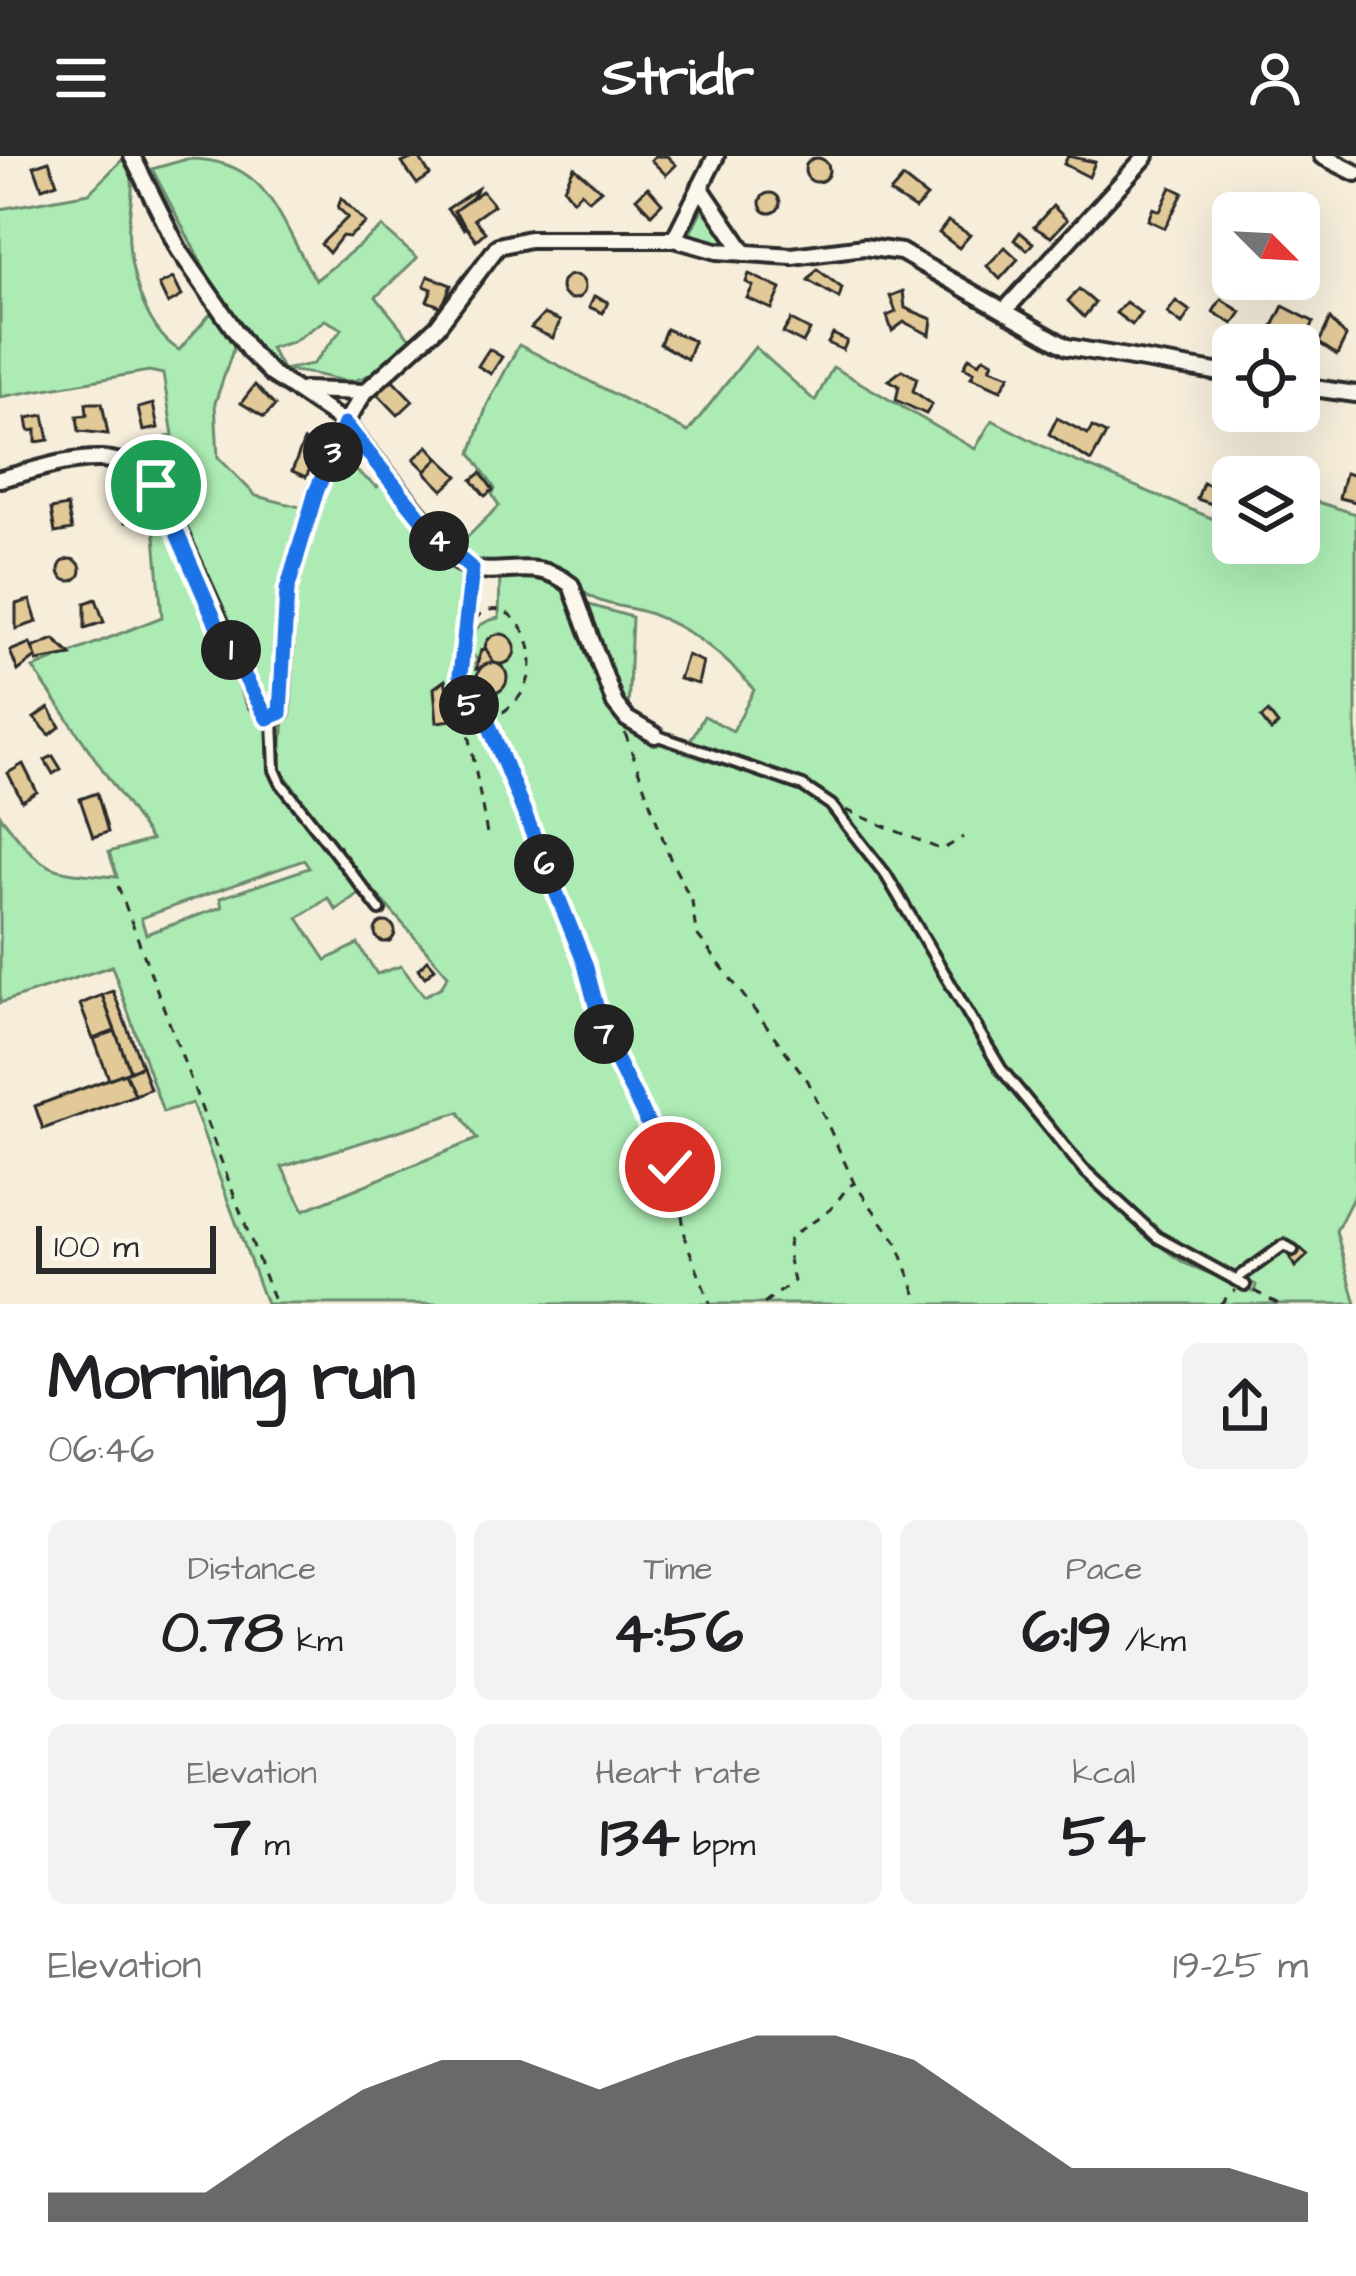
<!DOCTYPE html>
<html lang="en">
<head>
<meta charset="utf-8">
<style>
  :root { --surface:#fff; --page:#f2f2f2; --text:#202124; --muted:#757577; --accent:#2b2b2b }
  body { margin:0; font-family:"Architects Daughter",sans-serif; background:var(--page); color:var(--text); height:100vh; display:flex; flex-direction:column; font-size:45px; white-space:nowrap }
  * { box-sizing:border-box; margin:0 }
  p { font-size:39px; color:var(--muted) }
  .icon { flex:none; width:66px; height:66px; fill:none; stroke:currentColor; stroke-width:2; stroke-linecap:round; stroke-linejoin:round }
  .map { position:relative; height:1148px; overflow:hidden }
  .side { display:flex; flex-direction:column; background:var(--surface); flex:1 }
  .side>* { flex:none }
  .needle { width:78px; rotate:114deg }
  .fabs { position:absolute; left:1212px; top:36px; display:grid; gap:24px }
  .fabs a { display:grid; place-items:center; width:108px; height:108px; border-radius:18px; background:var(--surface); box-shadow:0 12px 48px #0002; font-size:60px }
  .scale { position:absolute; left:36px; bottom:30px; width:180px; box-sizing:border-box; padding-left:12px; border:6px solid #2b2b2b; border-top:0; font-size:33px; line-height:42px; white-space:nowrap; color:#2b2b2b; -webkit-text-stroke:9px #fbf7ec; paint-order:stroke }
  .pin { position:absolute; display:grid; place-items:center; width:102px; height:102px; color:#fff; margin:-51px; border:6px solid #fff; border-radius:50%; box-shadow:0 3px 12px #0007 }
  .km { position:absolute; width:60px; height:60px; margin:-30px; border-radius:50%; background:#222; color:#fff; font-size:33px; line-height:60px; text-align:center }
  .round { display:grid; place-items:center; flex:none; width:126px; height:126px; border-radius:18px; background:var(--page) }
  .headline { display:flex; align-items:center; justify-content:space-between; height:204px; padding:0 48px }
  h1 { font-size:66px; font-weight:700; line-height:90px }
  .metrics { display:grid; grid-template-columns:repeat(3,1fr); gap:18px; height:204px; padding:12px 48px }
  .metrics div { display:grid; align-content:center; border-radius:18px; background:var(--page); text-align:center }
  .metrics b { font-size:60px; font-weight:700 }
  .metrics small { font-size:33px; font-weight:400 }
  .metrics p { font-size:33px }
  .chart { height:336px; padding:24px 48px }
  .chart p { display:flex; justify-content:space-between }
  .chart svg { width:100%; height:216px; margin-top:12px; fill:var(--accent); opacity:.7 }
  header { display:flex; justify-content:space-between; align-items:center; height:156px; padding:0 48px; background:var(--accent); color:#fff; font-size:54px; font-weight:700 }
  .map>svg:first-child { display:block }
  .green { fill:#acebb3; stroke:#6c8b6f; stroke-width:3; fill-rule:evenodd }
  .building { fill:#e2c998; stroke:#2b2b2b; stroke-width:3 }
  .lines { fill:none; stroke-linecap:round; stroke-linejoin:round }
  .lane-casing { stroke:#2b2b2b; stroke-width:16 }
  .street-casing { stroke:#2b2b2b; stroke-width:22 }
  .path { stroke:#2b2b2b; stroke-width:3; stroke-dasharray:9 9; stroke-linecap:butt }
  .lane { stroke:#fbf7ec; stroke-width:8 }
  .street { stroke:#fbf7ec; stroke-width:14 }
  .route-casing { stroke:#fff; stroke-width:24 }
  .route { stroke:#1a73e8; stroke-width:15 }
</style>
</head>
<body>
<header><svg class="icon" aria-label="menu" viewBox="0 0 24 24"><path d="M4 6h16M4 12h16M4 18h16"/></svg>Stridr<svg class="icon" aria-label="person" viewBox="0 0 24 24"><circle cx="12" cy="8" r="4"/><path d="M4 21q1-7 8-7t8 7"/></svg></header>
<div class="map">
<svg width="1356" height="1148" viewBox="0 0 1356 1148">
  <rect width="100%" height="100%" fill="#f6eedb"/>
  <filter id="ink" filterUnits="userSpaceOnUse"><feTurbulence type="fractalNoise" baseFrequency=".00833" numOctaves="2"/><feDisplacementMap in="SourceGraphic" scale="24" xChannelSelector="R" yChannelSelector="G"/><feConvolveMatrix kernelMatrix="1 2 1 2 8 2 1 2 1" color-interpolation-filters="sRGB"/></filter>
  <g filter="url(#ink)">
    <!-- green -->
    <g class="green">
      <path d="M 125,1 C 137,28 131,38 129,65 C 126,107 143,172 179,194 L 212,156 L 235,188 L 215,247 L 218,301 L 256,340 L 308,353 L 287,419 L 278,550 L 262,562 L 269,570 L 271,612 L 280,632 L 359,737 L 336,754 L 328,742 L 298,762 L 326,804 L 358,788 L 377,818 L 401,810 L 424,840 L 441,831 L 448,819 L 357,716 L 280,613 L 294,438 L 322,332 L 327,334 L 342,304 L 377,331 L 384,326 L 463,420 L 455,509 L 462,557 L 476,550 L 464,529 L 465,515 L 478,505 L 470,495 C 469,474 481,465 499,462 L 500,418 L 539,417 L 573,438 L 615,561 L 685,597 L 740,615 L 743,610 L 689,587 L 704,560 L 733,575 L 754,534 C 727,502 692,473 651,458 C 631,450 606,451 588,439 C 571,428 562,415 542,408 C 506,397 496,422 452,396 L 499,350 L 492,338 L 495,333 L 471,297 L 487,249 L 519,189 L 688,276 L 755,191 L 815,245 L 833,211 L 975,293 L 992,264 L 1060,299 L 1233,371 L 1233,387 L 1299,387 L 1299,340 L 1356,358 L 1356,1036 L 1336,1075 L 1356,1148 L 266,1148 L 192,947 L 163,956 L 112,810 L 0,847 L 0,659 C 45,717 44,715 117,721 L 109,696 L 151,684 L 33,512 L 162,461 L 147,288 L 173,279 L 163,218 L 149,215 L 0,241 L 0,53 L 89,37 ZM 304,704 L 309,712 L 220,742 L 222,751 L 146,778 L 141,762 ZM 459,956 L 477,983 L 304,1054 L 282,1011 ZM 1146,1072 L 1256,1129 L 1254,1136 L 1184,1107 L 1143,1078 Z"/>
      <path d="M 187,3 C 272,2 279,68 316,124 L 382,71 L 417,102 L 376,141 L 411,184 C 340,250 359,217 277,214 L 222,146 L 152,13 ZM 325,164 L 342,173 L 313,208 L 283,214 L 270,192 L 292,186 Z"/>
      <polygon points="703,51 733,89 731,92 688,81"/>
      <polygon points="586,448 632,461 628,556 609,524"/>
    </g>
    <!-- building -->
    <g class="building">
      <polygon points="418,0 430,19 417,28 402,7"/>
      <polygon points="655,0 667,0 676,9 666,19 651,4"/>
      <polygon points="1068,0 1095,6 1089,21 1064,8"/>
      <circle cx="817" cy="14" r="12"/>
      <polygon points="49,5 57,27 42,32 34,10"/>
      <polygon points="574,11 601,34 589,44 581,36 573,44 564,32"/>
      <polygon points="903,22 927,41 915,53 890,37"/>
      <polygon points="648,31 662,47 651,58 636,42"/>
      <polygon points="1171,31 1183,37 1165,72 1148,64 1153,52 1160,55"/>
      <polygon points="477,33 469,49 454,55 465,74 447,53"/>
      <polygon points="482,35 494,49 474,63 485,76 476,84 454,55"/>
      <circle cx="770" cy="47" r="10"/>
      <polygon points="341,42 366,67 349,81 342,80 329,97 321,88 348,61 338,52"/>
      <polygon points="1053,50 1067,64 1051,81 1034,71"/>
      <polygon points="948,65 970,79 959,92 939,77"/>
      <polygon points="1020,76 1033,87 1027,94 1014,84"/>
      <polygon points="1005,91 1018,103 1000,123 987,110"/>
      <polygon points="817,113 842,132 839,142 808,124"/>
      <polygon points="749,118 781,133 772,153 747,142 753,130 746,126"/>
      <circle cx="573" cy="131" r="12"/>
      <polygon points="428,120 451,129 442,151 427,145 432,133 424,130"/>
      <polygon points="173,122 182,140 168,148 159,129"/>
      <polygon points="1079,133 1095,147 1084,161 1068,145"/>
      <polygon points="903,135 905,152 932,163 930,179 904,166 892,175 887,160 896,156 890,140"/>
      <polygon points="594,140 608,146 603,157 589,151"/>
      <polygon points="1221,143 1241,156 1233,168 1213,156"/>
      <polygon points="1176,145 1190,155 1182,168 1167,157"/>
      <polygon points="1126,146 1141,157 1132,169 1116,157"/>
      <polygon points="1283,150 1314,166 1303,187 1273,170"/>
      <polygon points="544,158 560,165 553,182 531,172"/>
      <polygon points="1330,163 1346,181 1337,199 1319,187"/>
      <polygon points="791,164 810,174 803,187 783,177"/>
      <polygon points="666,173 694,185 687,203 660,188"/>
      <polygon points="833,178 847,185 843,194 828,187"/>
      <polygon points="489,193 502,201 491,218 478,210"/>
      <polygon points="969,201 979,207 984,201 993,206 990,212 1010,219 1001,234 971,221 974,216 964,211"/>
      <polygon points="902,214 917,222 913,235 932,248 926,258 896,244 899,230 889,224"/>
      <polygon points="390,221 413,245 398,259 376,236"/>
      <polygon points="255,229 275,250 264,261 241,247"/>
      <polygon points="86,247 102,247 108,278 79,275 77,260 87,259"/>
      <polygon points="153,248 158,272 143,275 138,252"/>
      <polygon points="44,259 49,284 36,286 36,274 29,275 27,262"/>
      <polygon points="1057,262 1088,278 1092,271 1106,278 1091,305 1049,278"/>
      <polygon points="304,285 318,296 306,321 292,315"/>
      <polygon points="428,290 439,302 426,315 414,303"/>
      <polygon points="439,302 458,320 443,334 425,316"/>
      <polygon points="481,317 493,334 485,340 472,324"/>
      <polygon points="1345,317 1356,320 1356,346 1339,342"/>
      <polygon points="1216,325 1231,331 1224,352 1197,343 1203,327 1214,331"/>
      <polygon points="139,340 143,363 125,366 122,343"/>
      <polygon points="67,350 72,374 55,377 51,353"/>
      <circle cx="70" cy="414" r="11"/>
      <polygon points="96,443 104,466 85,472 85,447"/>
      <polygon points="30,444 37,466 16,473 16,448"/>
      <circle cx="500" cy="493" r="15"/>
      <polygon points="54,483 71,499 37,505 32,492"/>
      <polygon points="30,487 36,501 18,515 10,495"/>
      <polygon points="486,493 494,508 476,513 481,494"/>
      <polygon points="687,499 703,506 698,528 679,523"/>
      <circle cx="492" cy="522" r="15"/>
      <polygon points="445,524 453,564 437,566 434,532"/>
      <polygon points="49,552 60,571 50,579 34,562"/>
      <polygon points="1268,556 1278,569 1271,575 1261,562"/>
      <polygon points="53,600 61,613 53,618 45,604"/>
      <polygon points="23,608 37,636 22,645 8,617"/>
      <polygon points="97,637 108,676 93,681 80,643"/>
      <circle cx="385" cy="776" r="10"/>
      <polygon points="428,804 435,812 425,821 418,813"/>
      <polygon points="113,835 142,910 130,915 102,839"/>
      <polygon points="102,839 115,875 93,883 80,848"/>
      <polygon points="115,875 130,915 109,923 94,883"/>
      <polygon points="142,910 150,933 135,939 125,917"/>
      <polygon points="125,917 135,939 43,973 35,950"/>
      <polygon points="1298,1090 1308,1099 1295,1111 1289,1100"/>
    </g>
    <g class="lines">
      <!-- lane casing -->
      <g class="lane-casing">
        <g id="lane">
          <polyline points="273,563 275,614 281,627 380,754"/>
          <polyline points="655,579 803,630 831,649 886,719 1001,913 1083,1013 1157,1081 1245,1129"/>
          <polyline points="1235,1124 1284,1089 1293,1094"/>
        </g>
      </g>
      <!-- street casing -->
      <g class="street-casing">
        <g id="street">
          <path d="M 132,0 L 179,94 L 250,196 L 272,218 L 345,267 L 460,407 C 497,428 530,396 571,429 L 615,548 L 627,563 L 655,579"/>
          <polyline points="1322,0 1356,17"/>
          <polyline points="700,31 745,97"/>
          <polyline points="674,83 717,95 792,100 864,91 901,96 1067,191 1233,219"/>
          <polyline points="1005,154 1146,0"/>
          <polyline points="1299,230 1356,238"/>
          <polyline points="304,234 365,236"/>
          <path d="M 0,323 C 55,310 126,278 162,339 L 256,546 L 273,563 L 281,557 L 287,434 L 316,336 L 345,267 L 365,236 L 437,171 L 498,90 L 529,83 L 674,83 L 716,0"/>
        </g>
      </g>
      <!-- path -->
      <g class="path">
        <path d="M 465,479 C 500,405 570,511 503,556 L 479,556 C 444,533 467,462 470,426"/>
        <polyline points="463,544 487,678"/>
        <polyline points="485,558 585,809 604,880 677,1027 686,1085 710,1148"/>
        <polyline points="625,577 671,705 692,745 696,777 808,925 854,1027 897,1087 920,1148"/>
        <polyline points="846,654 942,694 963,681"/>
        <polyline points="118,730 275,1148"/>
        <polyline points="1254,1135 1279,1148"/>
        <path d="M 764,1148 L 794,1125 C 780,1071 790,1085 827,1056 C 839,1047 842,1034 854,1027"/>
        <polyline points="1220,1148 1235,1134"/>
      </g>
      <!-- lane -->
      <use href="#lane" class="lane"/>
      <!-- street -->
      <use href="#street" class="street"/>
    </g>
  </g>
  <g class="lines" filter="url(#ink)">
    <!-- route casing -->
    <g class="route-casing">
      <polyline id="route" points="156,329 217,469 267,562 280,557 287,434 316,336 345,268 440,386 472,413 460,519 465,544 485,559 585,808 604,880 670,1011"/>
    </g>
    <!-- route -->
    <use href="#route" class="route"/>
  </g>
</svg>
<div class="fabs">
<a><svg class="needle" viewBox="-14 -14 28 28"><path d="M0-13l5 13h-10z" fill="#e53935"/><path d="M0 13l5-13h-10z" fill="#757577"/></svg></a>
<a><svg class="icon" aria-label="locate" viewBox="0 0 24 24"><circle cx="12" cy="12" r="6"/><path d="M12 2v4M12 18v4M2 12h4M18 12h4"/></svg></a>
<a><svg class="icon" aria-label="layers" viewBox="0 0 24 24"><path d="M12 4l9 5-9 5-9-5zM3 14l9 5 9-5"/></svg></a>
</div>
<div class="scale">100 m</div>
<div class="pin" style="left:156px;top:329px;background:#1e9e55"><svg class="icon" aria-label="arrive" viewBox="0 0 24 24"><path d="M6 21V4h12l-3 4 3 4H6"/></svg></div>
<div class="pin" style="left:670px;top:1011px;background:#d93025"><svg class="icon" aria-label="check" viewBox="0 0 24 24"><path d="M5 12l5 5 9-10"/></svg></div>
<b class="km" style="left:231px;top:494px">1</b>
<b class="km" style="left:333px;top:296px">3</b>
<b class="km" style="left:439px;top:385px">4</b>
<b class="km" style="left:469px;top:549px">5</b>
<b class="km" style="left:544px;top:708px">6</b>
<b class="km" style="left:604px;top:878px">7</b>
</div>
<section class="side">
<div class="headline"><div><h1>Morning run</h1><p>06:46</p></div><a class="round"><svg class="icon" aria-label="share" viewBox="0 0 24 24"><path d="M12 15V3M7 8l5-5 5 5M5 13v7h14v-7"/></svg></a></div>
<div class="metrics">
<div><p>Distance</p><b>0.78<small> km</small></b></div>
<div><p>Time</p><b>4:56</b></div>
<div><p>Pace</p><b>6:19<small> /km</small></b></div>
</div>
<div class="metrics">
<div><p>Elevation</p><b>7<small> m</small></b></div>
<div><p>Heart rate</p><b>134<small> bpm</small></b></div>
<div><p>kcal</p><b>54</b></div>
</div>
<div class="chart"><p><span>Elevation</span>19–25 m</p>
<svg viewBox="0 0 160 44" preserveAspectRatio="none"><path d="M0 44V38L10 38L20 38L30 27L40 17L50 11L60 11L70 17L80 11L90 6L100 6L110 11L120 22L130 33L140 33L150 33L160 38V44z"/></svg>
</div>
</section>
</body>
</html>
